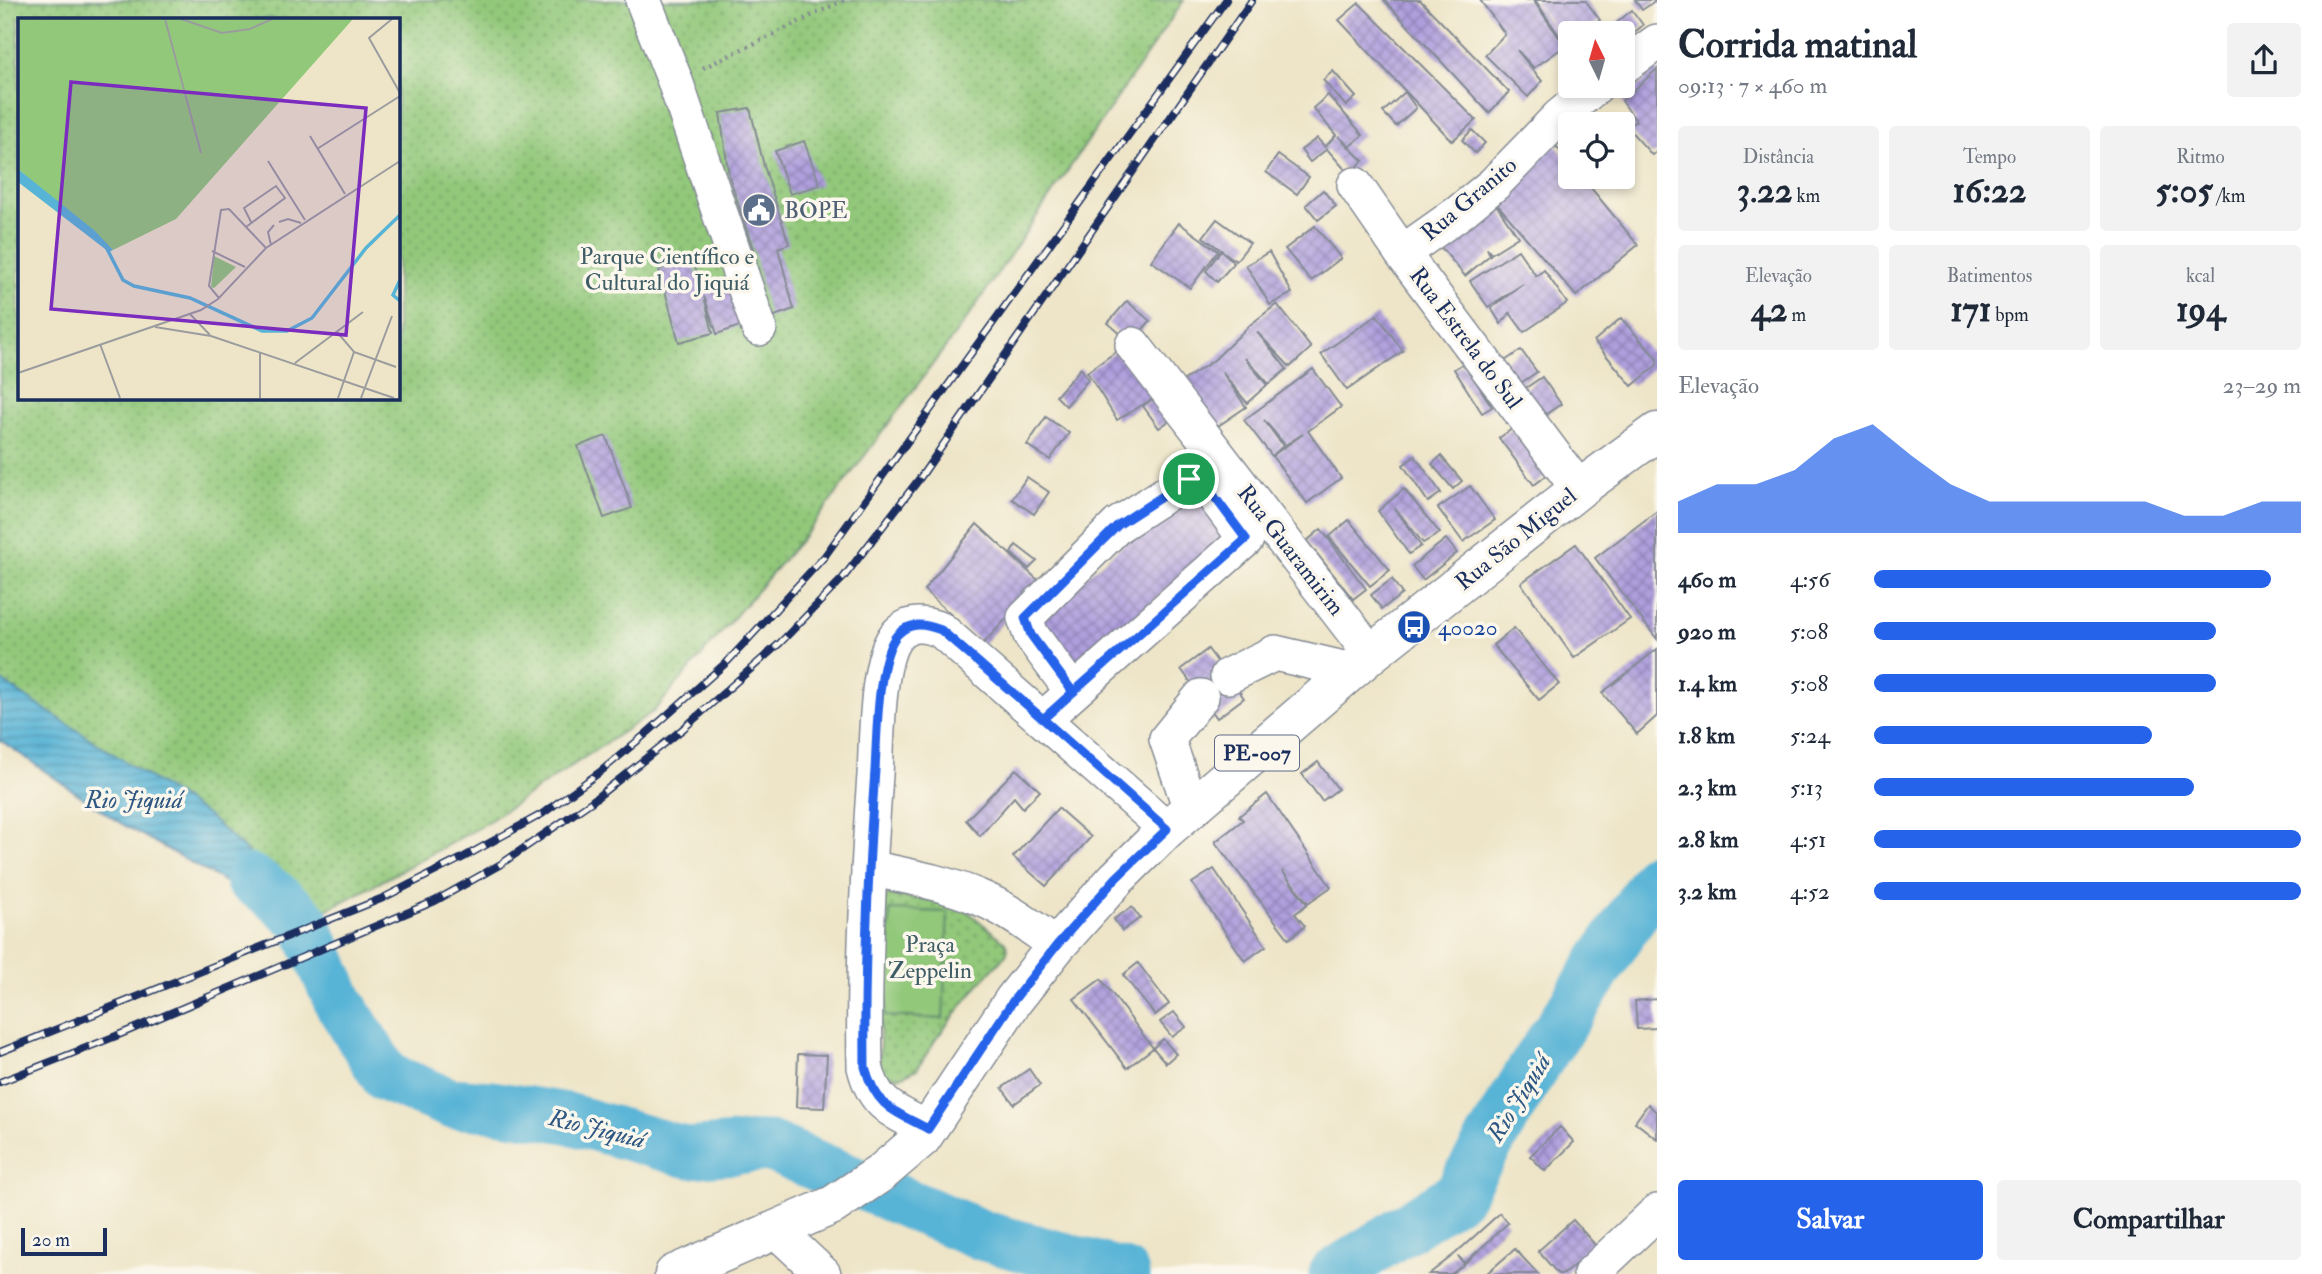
<!DOCTYPE html>
<html lang="pt">
<head>
<meta charset="utf-8">
<style>
  :root { --surface:#fff; --page:#f2f2f3; --text:#1f2937; --muted:#747a83; --accent:#2563eb }
  body { margin:0; font-family:"IM FELL Double Pica",serif; background:var(--page); color:var(--text); height:100vh; display:flex; flex-direction:column; font-size:26px; white-space:nowrap }
  * { box-sizing:border-box; margin:0 }
  p { font-size:23px; color:var(--muted) }
  .icon { flex:none; width:38px; height:38px; fill:none; stroke:currentColor; stroke-width:2; stroke-linecap:round; stroke-linejoin:round }
  .map { position:relative; flex:1; overflow:hidden }
  .sheet { display:flex; flex-direction:column; background:var(--surface); width:665px }
  .sheet>* { flex:none }
  .needle { width:46px; rotate:355deg }
  .fabs { position:absolute; left:1558px; top:21px; display:grid; gap:14px }
  .fabs a { display:grid; place-items:center; width:77px; height:77px; border-radius:7px; background:var(--surface); box-shadow:0 4px 10px #0003; font-size:35px }
  .scale { position:absolute; left:21px; bottom:18px; width:86px; box-sizing:border-box; padding-left:7px; border:4px solid #1b2f5e; border-top:0; font-size:19px; line-height:24px; white-space:nowrap; color:#1b2f5e; -webkit-text-stroke:5px #fbf7ec; paint-order:stroke }
  .pin { position:absolute; display:grid; place-items:center; width:60px; height:60px; color:#fff; margin:-30px; border:4px solid #fff; border-radius:50%; box-shadow:0 2px 7px #0007 }
  .round { display:grid; place-items:center; flex:none; width:74px; height:74px; border-radius:7px; background:var(--page) }
  .headline { display:flex; align-items:center; justify-content:space-between; height:119px; padding:0 21px }
  h1 { font-size:38px; font-weight:700; line-height:52px }
  .stats { display:grid; grid-template-columns:repeat(3,1fr); gap:10px; height:119px; padding:7px 21px }
  .stats div { display:grid; align-content:center; border-radius:7px; background:var(--page); text-align:center }
  .stats b { font-size:35px; font-weight:700 }
  .stats small { font-size:19px; font-weight:400 }
  .stats p { font-size:19px }
  .chart { height:196px; padding:14px 21px }
  .chart p { display:flex; justify-content:space-between }
  .chart svg { width:100%; height:126px; margin-top:7px; fill:var(--accent); opacity:.7 }
  .action { display:flex; gap:14px; margin-top:auto; padding:14px 21px }
  .action a { flex:1; height:80px; border-radius:7px; background:var(--accent); color:#fff; font-size:28px; font-weight:700; line-height:80px; text-align:center }
  .action a+a { background:var(--page); color:var(--text) }
  ul { padding:0 21px; list-style:none; font-size:23px }
  li { display:grid; grid-template-columns:112px 84px 1fr; align-items:center; height:52px }
  li i { height:18px; border-radius:9px; background:var(--accent) }
  main { display:flex; flex:1; min-height:0 }
  .map>svg:first-child { display:block }
  .park { fill:url(#park-dots); stroke:#567c6c; stroke-width:2; fill-rule:evenodd }
  .pitch { fill:#92c87a; stroke:#567c6c; stroke-width:2 }
  .water { fill:url(#water-rules); stroke:#3a729a; stroke-width:2 }
  .lines { fill:none; stroke-linecap:round; stroke-linejoin:round }
  .river { stroke:#58b4d6; stroke-width:51 }
  .building { fill:url(#building-cross-hatch) }
  .minor-casing { stroke:#848a93; stroke-width:38 }
  .major-casing { stroke:#848a93; stroke-width:41 }
  .path { stroke:#848a93; stroke-width:4.5; stroke-dasharray:2 5; stroke-linecap:butt }
  .minor { stroke:#fff; stroke-width:35 }
  .major { stroke:#fff; stroke-width:38 }
  .rail-casing { stroke:#1b2f5e; stroke-width:8 }
  .rail { stroke:#fbf7ec; stroke-width:5; stroke-dasharray:16; stroke-linecap:butt }
  .route-casing { stroke:#fff; stroke-width:14 }
  .route { stroke:#2563eb; stroke-width:9 }
  .labels { text-anchor:middle; dominant-baseline:central; stroke-width:7; stroke-linejoin:round; paint-order:stroke }
  .shield { fill:#fbf7ec; stroke:#5e6b89; stroke-width:2 }
  .shield-label { font-size:21px; font-weight:bold; fill:#1b2f5e }
  .street-label { font-size:23px; fill:#1b2f5e; stroke:#fbf7ec }
  .service-label { font-size:23px; fill:#4e5e75; stroke:#fbf7ec; text-anchor:start }
  .park-label { font-size:23px; fill:#3f5d66; stroke:#fbf7ec }
  .transit-label { font-size:23px; fill:#164399; stroke:#fbf7ec; text-anchor:start }
  .water-label { font-size:24px; font-style:italic; fill:#2d5782; stroke:#fbf7ec }
  .inset-river { fill:none; stroke:#58b4d6; stroke-width:3.5 }
  .inset-road { fill:none; stroke:#9a9c9e; stroke-width:2 }
  .view { fill:#7b2cbf; fill-opacity:0.15; stroke:#7b2cbf; stroke-width:3.5 }
  .inset-edge { fill:none; stroke:#1b2f5e; stroke-width:3.5 }
</style>
</head>
<body>
<main>
<div class="map">
<svg width="1657" height="1274" viewBox="0 0 1657 1274">
  <defs>
    <pattern id="park-dots" width="8" height="8" patternUnits="userSpaceOnUse" patternTransform="scale(1.75)"><rect width="8" height="8" fill="#92c87a"/><path d="M2 2h.1M6 6h.1" fill="none" stroke="#76a367" stroke-width="1.8" stroke-linecap="round"/></pattern>
    <pattern id="water-rules" width="6" height="5" patternUnits="userSpaceOnUse" patternTransform="scale(1.75)"><rect width="6" height="5" fill="#58b4d6"/><path d="M0 2.5h6" fill="none" stroke="#4893b1"/></pattern>
    <pattern id="building-cross-hatch" width="8" height="8" patternUnits="userSpaceOnUse" patternTransform="scale(1.75)"><rect width="8" height="8" fill="#af9fdd"/><path d="M0 0l8 8M0 8l8-8" fill="none" stroke="#8e82b6"/></pattern>
  </defs>
  <rect width="100%" height="100%" fill="#fbf7ec"/>
  <filter id="ink" filterUnits="userSpaceOnUse"><feTurbulence type="fractalNoise" baseFrequency=".0143" numOctaves="2"/><feDisplacementMap in="SourceGraphic" scale="14" xChannelSelector="R" yChannelSelector="G"/><feConvolveMatrix kernelMatrix="1 2 1 2 8 2 1 2 1" color-interpolation-filters="sRGB"/></filter>
  <filter id="wash" filterUnits="userSpaceOnUse"><feTurbulence type="fractalNoise" baseFrequency=".00686" numOctaves="4" result="noise"/><feDisplacementMap in="SourceGraphic" scale="28" xChannelSelector="R" yChannelSelector="G"/><feGaussianBlur stdDeviation="1.57" result="paint"/><feColorMatrix in="noise" values="0 0 0 0 0 0 0 0 0 0 0 0 0 0 0 0 0 1.4 0 .05"/><feComposite in="paint" operator="in"/></filter>
  <g filter="url(#wash)">
    <rect width="100%" height="100%" fill="#eee5c8"/>
    <!-- park -->
    <g class="park">
      <path d="M 0,0 L 1184,0 L 968,317 L 810,529 L 654,711 L 480,827 L 371,887 L 316,915 L 297,896 L 0,680 ZM 19,19 L 397,19 L 397,397 L 19,397 Z"/>
      <polygon points="884,895 948,902 967,911 1005,942 1008,949 1006,955 979,984 936,1039 917,1069 903,1076 894,1077 879,1073"/>
    </g>
    <!-- pitch -->
    <polygon class="pitch" points="890,910 948,912 943,1019 885,1016"/>
    <!-- water -->
    <polygon class="water" points="0,680 207,815 316,915 293,927 225,882 117,821 0,740"/>
    <g class="lines">
      <!-- river -->
      <g class="river">
        <polyline points="250,879 273,894 304,921 340,1004 386,1077 450,1103 491,1106 567,1118 689,1153 769,1146 984,1236 1124,1274"/>
        <polyline points="1334,1274 1458,1195 1532,1070 1657,877"/>
      </g>
    </g>
    <g id="blocks">
      <!-- building -->
      <g class="building">
        <polygon points="1384,0 1420,0 1509,92 1489,113"/>
        <polygon points="1480,0 1533,0 1565,46 1534,68 1517,50 1542,81 1528,97 1485,55 1505,34"/>
        <polygon points="1535,0 1585,0 1600,20 1584,33 1570,33 1570,45 1567,47"/>
        <polygon points="1635,0 1657,0 1642,10"/>
        <polygon points="1359,3 1476,120 1452,141 1339,20"/>
        <polygon points="1632,10 1643,25 1622,43 1622,33 1611,33 1608,30"/>
        <polygon points="1657,69 1657,152 1652,155 1627,127 1636,121 1622,101"/>
        <polygon points="1333,71 1356,97 1346,106 1323,80"/>
        <polygon points="1405,92 1416,108 1396,126 1383,112"/>
        <polygon points="1328,95 1363,135 1350,146 1338,136 1363,161 1349,174 1327,149 1310,162 1301,150 1317,138 1325,147 1336,135 1313,108"/>
        <polygon points="750,108 764,166 789,244 778,248 794,309 769,318 755,255 729,176 720,113"/>
        <polygon points="1472,130 1485,143 1475,153 1462,140"/>
        <polygon points="804,141 820,185 790,194 775,151"/>
        <polygon points="1555,145 1570,162 1570,177 1582,177 1638,245 1576,296 1491,197 1518,237 1491,254 1487,248 1490,255 1465,276 1434,239"/>
        <polygon points="1278,155 1309,177 1297,194 1266,172"/>
        <polygon points="1323,190 1336,206 1318,220 1306,205"/>
        <polygon points="1217,219 1250,243 1236,261 1221,250 1234,263 1217,282 1206,271 1221,250 1203,237"/>
        <polygon points="1179,223 1218,251 1190,288 1151,261"/>
        <polygon points="1315,226 1341,258 1311,281 1285,249"/>
        <polygon points="1518,250 1536,276 1544,270 1567,303 1524,332 1510,313 1501,324 1491,308 1523,284 1488,307 1470,281"/>
        <polygon points="1269,252 1292,293 1270,305 1246,265"/>
        <polygon points="693,260 701,287 727,278 743,325 717,334 704,296 713,333 679,342 659,269"/>
        <polygon points="1127,301 1150,321 1131,343 1108,323"/>
        <polygon points="1277,304 1311,348 1290,367 1257,332 1287,369 1269,384 1245,358 1267,385 1247,403 1222,372 1246,407 1215,428 1183,381 1214,360 1250,325"/>
        <polygon points="1377,315 1403,351 1347,390 1321,354"/>
        <polygon points="1621,318 1657,359 1657,365 1632,386 1594,341"/>
        <polygon points="1120,349 1173,418 1159,428 1143,406 1154,398 1117,420 1087,372"/>
        <polygon points="1521,350 1537,372 1512,389 1496,367"/>
        <polygon points="1464,363 1492,407 1482,413 1454,369"/>
        <polygon points="1081,368 1088,380 1066,406 1056,396"/>
        <polygon points="1313,369 1341,407 1308,431 1341,478 1307,503 1272,456 1303,434 1285,445 1264,420 1283,446 1272,456 1244,420"/>
        <polygon points="1542,377 1561,404 1533,423 1514,396"/>
        <polygon points="1046,417 1069,433 1050,460 1027,445"/>
        <polygon points="1512,429 1547,475 1534,485 1499,438"/>
        <polygon points="606,436 632,508 604,518 578,446"/>
        <polygon points="1415,456 1441,493 1428,502 1403,465"/>
        <polygon points="1441,456 1462,481 1453,489 1432,464"/>
        <polygon points="1027,477 1049,492 1034,514 1012,499"/>
        <polygon points="1193,486 1231,533 1073,674 1034,620"/>
        <polygon points="1470,486 1495,520 1463,542 1438,508"/>
        <polygon points="1404,489 1440,533 1423,543 1395,508 1421,546 1409,554 1378,511"/>
        <polygon points="1657,511 1657,639 1595,558"/>
        <polygon points="1349,520 1390,570 1370,586 1329,537"/>
        <polygon points="977,524 1040,582 983,644 924,590"/>
        <polygon points="1321,529 1366,589 1353,599 1307,541"/>
        <polygon points="1446,539 1457,553 1423,580 1412,566"/>
        <polygon points="1576,544 1630,619 1574,658 1521,583"/>
        <polygon points="1016,545 1037,561 1029,569 1011,553"/>
        <polygon points="1392,579 1402,594 1382,609 1371,595"/>
        <polygon points="1514,628 1559,684 1539,700 1493,645"/>
        <polygon points="1208,649 1244,698 1217,718 1181,669"/>
        <polygon points="1657,649 1657,716 1637,734 1602,693"/>
        <polygon points="1318,762 1338,789 1322,801 1302,774"/>
        <polygon points="1016,769 1040,791 1023,808 1014,797 980,836 966,820"/>
        <polygon points="1267,794 1331,887 1308,903 1282,871 1307,904 1295,914 1305,926 1289,939 1215,842 1243,820 1239,816"/>
        <polygon points="1058,808 1091,837 1046,886 1013,857"/>
        <polygon points="1214,869 1266,946 1245,961 1192,883"/>
        <polygon points="1132,907 1140,918 1122,931 1114,919"/>
        <polygon points="1138,963 1169,1004 1155,1015 1123,975"/>
        <polygon points="1101,979 1153,1048 1127,1068 1074,999"/>
        <polygon points="1657,999 1657,1028 1637,1029 1635,1001"/>
        <polygon points="1174,1012 1186,1027 1172,1037 1160,1022"/>
        <polygon points="1163,1039 1176,1054 1166,1063 1153,1048"/>
        <polygon points="798,1054 827,1055 824,1108 796,1107"/>
        <polygon points="1029,1069 1040,1085 1014,1104 1002,1088"/>
        <polygon points="1648,1104 1657,1113 1657,1139 1635,1122"/>
        <polygon points="1560,1127 1574,1142 1545,1171 1530,1156"/>
        <polygon points="1500,1213 1508,1223 1465,1263 1458,1256 1464,1264 1451,1274 1429,1274 1456,1253"/>
        <polygon points="1573,1220 1596,1246 1564,1274 1558,1274 1538,1251"/>
        <polygon points="1515,1249 1538,1274 1486,1274"/>
      </g>
    </g>
  </g>
  <g filter="url(#ink)">
    <use href="#blocks" fill-opacity="0" stroke="#848a93" stroke-width="2"/>
    <g class="lines">
      <!-- minor casing -->
      <g class="minor-casing">
        <g id="minor">
          <polyline points="643,0 675,81 759,328"/>
          <polyline points="1622,67 1657,42"/>
          <polyline points="1355,185 1402,253 1579,489"/>
          <polyline points="1402,253 1460,212 1494,184 1559,117 1596,86"/>
          <polyline points="1133,345 1371,654"/>
          <polyline points="1228,676 1275,653 1352,671"/>
          <polyline points="1043,719 1246,539 1211,492 1189,479 1118,525 1025,618 1031,635 1073,692"/>
          <polyline points="1191,809 1167,739 1201,697"/>
          <path d="M 869,868 C 906,876 943,882 978,897 C 1006,908 1032,928 1057,945"/>
          <path d="M 928,1129 C 894,1111 875,1107 865,1067 C 863,970 868,872 875,775 C 877,743 876,658 897,635 C 910,621 925,624 941,630 L 1167,829"/>
          <polyline points="776,1230 823,1274"/>
          <polyline points="1591,1274 1657,1212"/>
        </g>
      </g>
      <!-- major casing -->
      <g class="major-casing">
        <polyline id="major" points="674,1274 833,1205 881,1173 922,1138 1013,1001 1057,945 1116,879 1167,829 1371,654 1579,489 1657,432"/>
      </g>
      <!-- path -->
      <polyline class="path" points="703,68 844,0"/>
      <!-- minor -->
      <use href="#minor" class="minor"/>
      <!-- major -->
      <use href="#major" class="major"/>
      <!-- rail casing -->
      <g class="rail-casing">
        <g id="rail">
          <polyline points="0,1052 383,898 464,857 542,814 600,772 647,733 728,661 824,557 1226,0"/>
          <polyline points="0,1082 116,1036 435,901 501,864 591,802 684,728 780,643 843,578 920,478 1252,0"/>
        </g>
      </g>
      <!-- rail -->
      <use href="#rail" class="rail"/>
    </g>
  </g>
  <g class="lines" filter="url(#ink)">
    <!-- route casing -->
    <g class="route-casing">
      <path id="route" d="M 1189,479 L 1118,525 L 1025,618 L 1031,635 L 1073,692 L 1043,719 L 941,630 C 925,624 910,621 897,635 C 877,658 877,738 875,770 C 868,869 864,968 865,1067 C 876,1107 894,1111 928,1129 L 1013,1001 L 1057,945 L 1116,878 L 1167,829 L 1043,719 L 1246,539 L 1211,492 L 1189,479"/>
    </g>
    <!-- route -->
    <use href="#route" class="route"/>
  </g>
  <!-- icons -->
  <defs>
    <g id="civic-disc" transform="scale(1.75)"><circle r="9.5" fill="#5c6f8a" stroke="#fbf7ec"/><path d="M-.6-6.5H3V-4.5H.6V-3L4-1V1h2V6H-6V1h2V-1L-.6-3ZM-1.2 2.5V6h2.4V2.5Z" fill="#fff"/></g>
    <g id="bus-disc" transform="scale(1.75)"><circle r="9.5" fill="#1a4fb4" stroke="#fbf7ec"/><path d="M-5-6H5V4H4V6H2V4H-2V6H-4V4H-5ZM-3.5-4V0h7V-4ZM-3.5 1.2v1.5H-2V1.2ZM2 1.2v1.5H3.5V1.2Z" fill="#fff"/></g>
  </defs>
  <g fill-rule="evenodd">
    <use href="#civic-disc" x="759" y="210"/>
    <use href="#bus-disc" x="1414" y="627"/>
  </g>
  <g class="labels">
    <!-- shield labels -->
    <rect class="shield" x="1215" y="735.5" width="84" height="35" rx="5"/>
    <g class="shield-label">
      <text x="1257" y="753">PE-007</text>
    </g>
    <!-- street labels -->
    <g class="street-label">
      <text transform="translate(1469 199) rotate(-40)">Rua Granito</text>
      <text transform="translate(1466 338) rotate(53)">Rua Estrela do Sul</text>
      <text transform="translate(1516 539) rotate(-39)">Rua São Miguel</text>
      <text transform="translate(1291 550) rotate(52)">Rua Guaramirim</text>
    </g>
    <!-- service labels -->
    <g class="service-label">
      <text x="784" y="210">BOPE</text>
    </g>
    <!-- park labels -->
    <g class="park-label">
      <text x="667" y="256">Parque Científico e<tspan x="667" dy="26">Cultural do Jiquiá</tspan></text>
      <text x="930" y="944">Praça<tspan x="930" dy="26">Zeppelin</tspan></text>
    </g>
    <!-- transit labels -->
    <g class="transit-label">
      <text x="1438" y="627">40020</text>
    </g>
    <!-- water labels -->
    <g class="water-label">
      <text x="134" y="800">Rio Jiquiá</text>
      <text transform="translate(1519 1098) rotate(-58)">Rio Jiquiá</text>
      <text transform="translate(597 1129) rotate(14)">Rio Jiquiá</text>
    </g>
  </g>
  <!-- overview -->
  <g transform="translate(18 18)">
    <rect width="382" height="382" fill="#eee5c8"/>
    <path d="M 0,1 L 335,1 L 158,201 L 95,232 L 0,151 ZM 196,238 L 218,249 L 196,270 L 193,269 Z" fill="#92c87a"/>
    <path d="M 0,151 L 77,213 L 95,232 L 91,234 L 0,164 Z" fill="#58b4d6"/>
    <path class="inset-river" d="M 87,227 L 105,262 L 116,268 L 172,280 L 244,313 L 269,313 L 294,300 L 348,230 L 382,197M 382,262 L 375,277 L 382,283"/>
    <path class="inset-road" d="M 147,1 L 183,135M 163,1 L 204,15 L 232,11 L 254,1M 374,1 L 351,20 L 382,75M 292,118 L 327,176M 299,131 L 382,78M 250,143 L 287,202M 261,204 L 270,201 L 283,205M 228,209 L 267,180 L 258,168 L 226,190 L 233,204M 253,227 L 250,214 L 256,207M 194,233 L 227,249M 201,280 L 191,268 L 203,192 L 211,191 L 248,230M 172,296 L 192,317M 137,309 L 193,318 L 376,380M 319,314 L 336,334 L 378,349M 82,326 L 102,380M 242,335 L 242,380M 277,345 L 345,294M 0,355 L 183,292 L 200,281 L 248,230 L 382,143M 320,380 L 336,334M 343,380 L 374,298"/>
    <path class="view" d="M 53,64 L 348,90 L 328,317 L 33,291 Z"/>
    <rect width="382" height="382" class="inset-edge"/>
  </g>
</svg>
<div class="fabs">
<a><svg class="needle" viewBox="-14 -14 28 28"><path d="M0-13l5 13h-10z" fill="#e53935"/><path d="M0 13l5-13h-10z" fill="#747a83"/></svg></a>
<a><svg class="icon" aria-label="locate" viewBox="0 0 24 24"><circle cx="12" cy="12" r="6"/><path d="M12 2v4M12 18v4M2 12h4M18 12h4"/></svg></a>
</div>
<div class="scale">20 m</div>
<div class="pin" style="left:1189px;top:479px;background:#1e9e55"><svg class="icon" aria-label="arrive" viewBox="0 0 24 24"><path d="M6 21V4h12l-3 4 3 4H6"/></svg></div>
</div>
<section class="sheet">
<div class="headline"><div><h1>Corrida matinal</h1><p>09:13 · 7 × 460 m</p></div><a class="round"><svg class="icon" aria-label="share" viewBox="0 0 24 24"><path d="M12 15V3M7 8l5-5 5 5M5 13v7h14v-7"/></svg></a></div>
<div class="stats">
<div><p>Distância</p><b>3.22<small> km</small></b></div>
<div><p>Tempo</p><b>16:22</b></div>
<div><p>Ritmo</p><b>5:05<small> /km</small></b></div>
</div>
<div class="stats">
<div><p>Elevação</p><b>42<small> m</small></b></div>
<div><p>Batimentos</p><b>171<small> bpm</small></b></div>
<div><p>kcal</p><b>194</b></div>
</div>
<div class="chart"><p><span>Elevação</span>23–29 m</p>
<svg viewBox="0 0 160 44" preserveAspectRatio="none"><path d="M0 44V33L10 27L20 27L30 22L40 11L50 6L60 17L70 27L80 33L90 33L100 33L110 33L120 33L130 38L140 38L150 33L160 33V44z"/></svg>
</div>
<ul>
<li><b>460 m</b>4:56<i style="width:93%"></i></li>
<li><b>920 m</b>5:08<i style="width:80%"></i></li>
<li><b>1.4 km</b>5:08<i style="width:80%"></i></li>
<li><b>1.8 km</b>5:24<i style="width:65%"></i></li>
<li><b>2.3 km</b>5:13<i style="width:75%"></i></li>
<li><b>2.8 km</b>4:51<i style="width:100%"></i></li>
<li><b>3.2 km</b>4:52<i style="width:100%"></i></li>
</ul>
<div class="action"><a>Salvar</a><a>Compartilhar</a></div>
</section>
</main>
</body>
</html>
